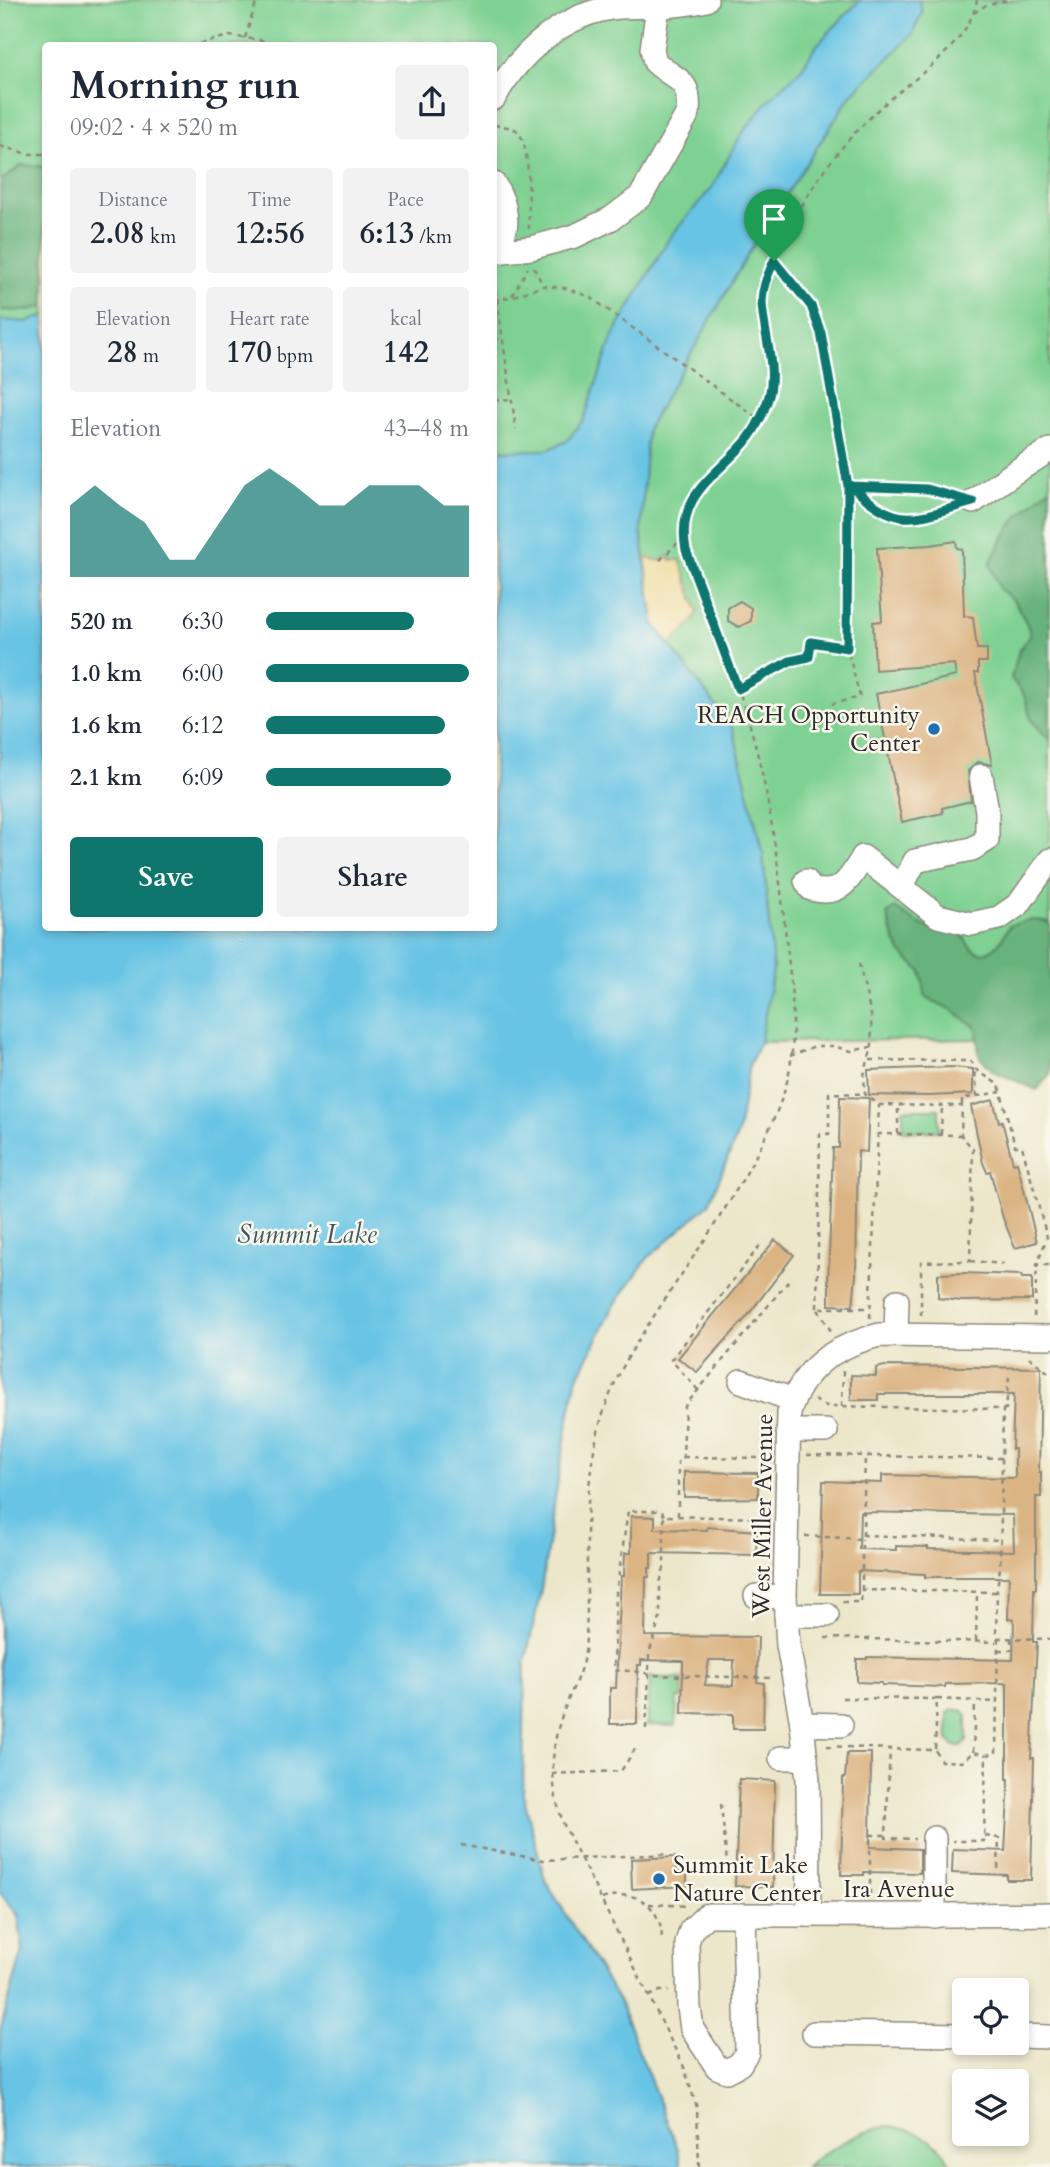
<!DOCTYPE html>
<html lang="en">
<head>
<meta charset="utf-8">
<style>
  :root { --surface:#fff; --page:#f2f2f3; --text:#1f2937; --muted:#747a83; --accent:#0f766e }
  body { margin:0; font-family:Cardo,serif; background:var(--page); color:var(--text); height:100vh; display:flex; flex-direction:column; font-size:26px; white-space:nowrap }
  * { box-sizing:border-box; margin:0 }
  p { font-size:23px; color:var(--muted) }
  .icon { flex:none; width:38px; height:38px; fill:none; stroke:currentColor; stroke-width:2; stroke-linecap:round; stroke-linejoin:round }
  .map { position:relative; flex:1; overflow:hidden }
  .sheet { position:absolute; left:42px; top:42px; width:455px; height:889px; display:flex; flex-direction:column; background:var(--surface); border-radius:7px; box-shadow:0 4px 10px #0003 }
  .sheet>* { flex:none }
  .controls { position:absolute; left:952px; top:1978px; display:grid; gap:14px }
  .controls a { display:grid; place-items:center; width:77px; height:77px; border-radius:7px; background:var(--surface); box-shadow:0 4px 10px #0003; font-size:35px }
  .pin { position:absolute; display:grid; place-items:center; width:60px; height:60px; color:#fff; margin:-72px -30px; border-radius:50% 50% 50% 0; rotate:-45deg; box-shadow:0 0 7px #0007 }
  .pin .icon { rotate:45deg }
  .round { display:grid; place-items:center; flex:none; width:74px; height:74px; border-radius:7px; background:var(--page) }
  .headline { display:flex; align-items:center; justify-content:space-between; height:119px; padding:0 28px }
  h1 { font-size:38px; font-weight:700; line-height:52px }
  .stats { display:grid; grid-template-columns:repeat(3,1fr); gap:10px; height:119px; padding:7px 28px }
  .stats div { display:grid; align-content:center; border-radius:7px; background:var(--page); text-align:center }
  .stats b { font-size:30px; font-weight:700 }
  .stats small { font-size:19px; font-weight:400 }
  .stats p { font-size:19px }
  .chart { height:196px; padding:14px 28px }
  .chart p { display:flex; justify-content:space-between }
  .chart svg { width:100%; height:126px; margin-top:7px; fill:var(--accent); opacity:.7 }
  .primary-button { display:flex; gap:14px; margin-top:auto; padding:14px 28px }
  .primary-button a { flex:1; height:80px; border-radius:7px; background:var(--accent); color:#fff; font-size:28px; font-weight:700; line-height:80px; text-align:center }
  .primary-button a+a { background:var(--page); color:var(--text) }
  ul { padding:0 28px; list-style:none; font-size:23px }
  li { display:grid; grid-template-columns:112px 84px 1fr; align-items:center; height:52px }
  li i { height:18px; border-radius:9px; background:var(--accent) }
  .map>svg:first-child { display:block }
  .green { fill:#7fd193; stroke:#557e5f; stroke-width:2 }
  .forest { fill:#67b37d; stroke:#496f54; stroke-width:2 }
  .sand { fill:#eeda9e; stroke:#8c8264; stroke-width:2 }
  .water { fill:#67c4e5; stroke:#497888; stroke-width:2 }
  .building { fill:#dbb483; fill-rule:evenodd }
  .lines { fill:none; stroke-linecap:round; stroke-linejoin:round }
  .minor-casing { stroke:#8c897b; stroke-width:26 }
  .path { stroke:#8c897b; stroke-width:2.5; stroke-dasharray:5 5; stroke-linecap:butt }
  .minor { stroke:#fff; stroke-width:23 }
  .route-casing { stroke:#fff; stroke-width:14 }
  .route { stroke:#0f766e; stroke-width:9 }
  .poi-dot { fill:#1f6fb2; stroke:#fbf7ec; stroke-width:2.5 }
  .labels { text-anchor:middle; dominant-baseline:central; stroke-width:5; stroke-linejoin:round; paint-order:stroke }
  .poi-label { font-size:24px; fill:#2b2b2b; stroke:#fbf7ec; text-anchor:end }
  .street-label { font-size:24px; fill:#2b2b2b; stroke:#fbf7ec }
  .water-label { font-size:26px; font-style:italic; fill:#3d5963; stroke:#fbf7ec }
</style>
</head>
<body>
<div class="map">
<svg width="1050" height="2167" viewBox="0 0 1050 2167">
  <rect width="100%" height="100%" fill="#fbf7ec"/>
  <filter id="ink" filterUnits="userSpaceOnUse"><feTurbulence type="fractalNoise" baseFrequency=".0143" numOctaves="2"/><feDisplacementMap in="SourceGraphic" scale="14" xChannelSelector="R" yChannelSelector="G"/><feConvolveMatrix kernelMatrix="1 2 1 2 8 2 1 2 1" color-interpolation-filters="sRGB"/></filter>
  <filter id="wash" filterUnits="userSpaceOnUse"><feTurbulence type="fractalNoise" baseFrequency=".00686" numOctaves="4" result="noise"/><feDisplacementMap in="SourceGraphic" scale="28" xChannelSelector="R" yChannelSelector="G"/><feGaussianBlur stdDeviation="1.57" result="paint"/><feColorMatrix in="noise" values="0 0 0 0 0 0 0 0 0 0 0 0 0 0 0 0 0 1.4 0 .05"/><feComposite in="paint" operator="in"/></filter>
  <g filter="url(#wash)">
    <rect width="100%" height="100%" fill="#ece7cb"/>
    <!-- green -->
    <g class="green">
      <polygon points="0,0 860,0 816,46 802,68 768,101 741,135 711,189 670,237 613,336 584,419 567,441 547,450 494,451 494,46 46,46 45,316 26,322 0,320"/>
      <polygon points="919,0 1050,0 1050,1038 760,1042 773,970 763,855 733,729 654,624 641,531 647,429 753,246 851,95 912,35 922,13"/>
      <rect x="903" y="1109" width="36" height="22"/>
      <polygon points="650,1677 683,1679 682,1698 677,1698 676,1726 647,1725"/>
      <polygon points="953,1710 962,1710 967,1715 967,1740 962,1746 954,1746 948,1740 948,1713"/>
      <path d="M 887,2126 C 912,2128 944,2141 951,2167 L 806,2167 C 830,2148 857,2132 887,2126 Z"/>
    </g>
    <!-- forest -->
    <g class="forest">
      <polygon points="22,165 45,167 45,306 25,311 0,310 0,181"/>
      <path d="M 1050,488 L 1050,740 L 1031,720 L 1025,697 L 1011,678 L 1019,651 L 1030,635 L 1027,624 L 1015,602 L 999,588 L 990,564 C 1006,528 1020,512 1050,488 Z"/>
      <path d="M 895,908 C 917,924 934,934 962,933 C 977,967 997,952 1009,926 C 1023,921 1036,917 1050,923 L 1050,1074 L 1037,1090 L 993,1071 L 979,1055 L 977,1028 L 949,1008 L 926,998 L 921,971 C 896,951 895,944 887,914 Z"/>
    </g>
    <!-- sand -->
    <polygon class="sand" points="668,556 671,560 680,560 698,612 693,622 670,644 654,624 645,558 661,561"/>
    <!-- water -->
    <polygon class="water" points="919,0 922,13 912,35 851,95 753,246 647,429 641,531 654,624 733,729 763,855 773,970 760,1042 749,1065 738,1133 709,1204 647,1259 614,1306 576,1381 561,1460 541,1590 525,1663 523,1794 545,1880 619,2001 678,2149 681,2167 0,2167 0,2031 23,1950 18,1915 0,1893 0,320 26,322 45,316 46,928 494,928 494,451 547,450 567,441 584,419 613,336 670,237 711,189 741,135 768,101 802,68 816,46 859,1"/>
    <g id="blocks">
      <!-- building -->
      <g class="building">
        <polygon points="956,541 957,548 962,549 964,616 973,617 977,649 987,649 987,662 978,662 978,673 975,673 992,765 978,762 968,771 971,801 942,808 943,813 902,822 876,694 956,676 954,664 875,670 873,622 882,621 877,548 930,545"/>
        <polygon points="740,601 751,608 751,621 739,627 728,621 728,608"/>
        <polygon points="951,1067 973,1069 973,1094 929,1096 869,1095 868,1070"/>
        <polygon points="840,1097 869,1098 867,1152 858,1151 856,1275 853,1306 829,1305 829,1283 828,1283 833,1148 839,1148"/>
        <polygon points="993,1100 999,1122 1002,1121 1013,1163 1017,1162 1037,1242 1015,1248 1003,1218 990,1171 987,1172 983,1163 971,1106"/>
        <polygon points="775,1240 794,1255 745,1319 697,1372 678,1358"/>
        <polygon points="961,1273 1021,1275 1022,1278 1032,1278 1032,1300 961,1301 938,1298 938,1274"/>
        <path d="M 885,1366 L 1041,1368 L 1039,1472 L 1041,1472 L 1041,1497 L 1036,1497 L 1036,1589 L 1034,1589 L 1033,1642 L 1037,1642 L 1031,1758 L 1034,1758 L 1031,1880 L 1007,1880 L 1007,1875 L 952,1873 L 953,1849 L 1005,1851 L 1009,1779 L 1007,1779 L 1007,1683 L 945,1684 L 945,1687 L 882,1685 L 882,1683 L 857,1682 L 857,1659 L 867,1659 L 867,1657 L 1013,1660 L 1014,1619 L 1008,1619 L 1009,1577 L 925,1577 L 925,1574 L 858,1571 L 858,1594 L 820,1594 L 823,1481 L 882,1483 L 882,1475 L 1015,1478 L 1015,1449 L 1012,1449 L 1014,1394 L 878,1394 L 878,1400 L 851,1400 L 851,1375 L 876,1376 L 876,1368 ZM 860,1512 L 1013,1515 L 1014,1551 L 928,1549 L 928,1547 L 896,1546 L 896,1550 L 859,1549 Z"/>
        <polygon points="684,1472 758,1473 758,1498 708,1499 707,1497 684,1497"/>
        <path d="M 631,1516 L 655,1517 L 655,1529 L 707,1530 L 707,1527 L 757,1531 L 756,1555 L 651,1553 L 651,1568 L 649,1568 L 649,1577 L 646,1577 L 645,1636 L 758,1637 L 757,1682 L 764,1683 L 763,1729 L 733,1729 L 733,1714 L 682,1713 L 683,1661 L 641,1660 L 641,1665 L 638,1665 L 637,1724 L 610,1724 L 610,1688 L 616,1688 L 621,1576 L 624,1576 L 625,1553 L 631,1553 ZM 709,1660 L 734,1660 L 733,1686 L 705,1685 Z"/>
        <polygon points="847,1753 871,1753 870,1847 920,1849 920,1873 864,1872 864,1875 841,1875 843,1778 845,1778"/>
        <polygon points="739,1779 775,1781 773,1887 735,1886"/>
        <polygon points="675,1857 676,1872 687,1872 687,1886 632,1889 631,1859"/>
      </g>
    </g>
  </g>
  <g filter="url(#ink)">
    <use href="#blocks" fill-opacity="0" stroke="#8c897b" stroke-width="2"/>
    <g class="lines">
      <!-- minor casing -->
      <g class="minor-casing">
        <g id="minor">
          <path d="M 494,98 C 520,52 566,11 620,7 C 650,6 677,7 706,0"/>
          <path d="M 494,184 C 506,203 513,231 494,249"/>
          <path d="M 494,252 L 531,248 L 575,236 L 612,218 L 641,196 L 688,113 C 691,78 677,82 655,62 L 652,49 L 658,7"/>
          <polyline points="973,502 1015,472 1050,450"/>
          <path d="M 806,881 L 811,889 C 841,897 849,880 863,857 L 938,916 L 971,924 L 999,918 L 1019,904 L 1050,860"/>
          <polyline points="902,886 915,861 972,849 987,840 987,811 981,776"/>
          <polyline points="896,1334 897,1301"/>
          <polyline points="741,1381 793,1400"/>
          <polyline points="788,1431 826,1431"/>
          <polyline points="756,1596 785,1597"/>
          <polyline points="786,1615 827,1615"/>
          <polyline points="802,1724 841,1725"/>
          <polyline points="781,1758 806,1758"/>
          <path d="M 744,1915 L 747,2052 L 740,2064 L 727,2071 L 717,2067 L 692,2029 L 689,2007 L 687,1943 L 691,1930 L 707,1915 C 821,1915 935,1916 1050,1914"/>
          <path d="M 809,1915 L 808,1780 L 802,1724 L 788,1645 L 785,1597 L 789,1413 C 803,1366 834,1347 879,1335 L 1050,1337"/>
          <polyline points="934,1916 934,1838"/>
          <polyline points="814,2033 964,2035"/>
          <polyline points="1017,2036 1050,2037"/>
        </g>
      </g>
      <!-- path -->
      <g class="path">
        <polyline points="974,13 986,5 1008,0"/>
        <polyline points="245,38 257,0"/>
        <polyline points="261,40 265,46"/>
        <polyline points="190,46 229,36 261,40 283,46"/>
        <path d="M 494,125 C 501,126 509,126 516,130 C 532,141 528,208 529,229"/>
        <polyline points="0,146 28,154 46,154"/>
        <polyline points="774,261 811,306 821,333 848,486 847,648 860,697 832,704"/>
        <polyline points="534,267 543,286 565,288 590,297 760,420"/>
        <polyline points="494,280 516,429"/>
        <polyline points="512,296 528,268"/>
        <polyline points="494,300 511,297 543,286"/>
        <polyline points="494,339 502,339"/>
        <polyline points="494,400 512,399"/>
        <path d="M 852,486 C 869,503 893,524 919,518 C 931,515 944,510 956,507"/>
        <polyline points="854,486 927,489 955,497"/>
        <polyline points="660,560 684,537"/>
        <polyline points="738,689 790,661 809,657 811,642 846,648"/>
        <polyline points="859,964 871,1015 872,1047 864,1075 865,1094 879,1105 962,1106 961,1135 973,1149 970,1261 921,1262 921,1315"/>
        <polyline points="790,1056 815,1046 833,1046 851,1051 871,1047"/>
        <polyline points="870,1060 971,1061 975,1069 999,1085 1015,1146 1022,1146 1047,1237 1037,1265 1050,1265"/>
        <polyline points="977,1096 1001,1092"/>
        <polyline points="962,1105 962,1099 977,1096 975,1069"/>
        <polyline points="877,1134 961,1135"/>
        <polyline points="898,1134 898,1105"/>
        <polyline points="941,1134 942,1106"/>
        <polyline points="970,1261 1004,1264"/>
        <polyline points="817,1308 820,1134 829,1134 829,1093 865,1094"/>
        <polyline points="1034,1317 1037,1265"/>
        <polyline points="870,1318 879,1105"/>
        <polyline points="831,1331 817,1308 870,1308"/>
        <polyline points="1029,1357 1050,1374"/>
        <polyline points="698,1390 671,1360 762,1243"/>
        <polyline points="814,1400 826,1406 1003,1409 1000,1568 997,1589 996,1636 998,1640 996,1753 986,1755 984,1841 953,1841"/>
        <polyline points="842,1406 843,1371"/>
        <polyline points="1003,1409 1006,1409 1009,1377"/>
        <polyline points="807,1455 1002,1458"/>
        <polyline points="683,1457 767,1458"/>
        <polyline points="664,1516 662,1511 628,1511 616,1593 614,1670 643,1672 649,1675 649,1654 660,1618 660,1583 664,1568 664,1516 768,1518"/>
        <polyline points="678,1516 678,1460 683,1457 685,1406 791,1278"/>
        <polyline points="863,1535 865,1456"/>
        <polyline points="805,1536 862,1539 863,1535 1001,1540"/>
        <polyline points="862,1590 862,1539"/>
        <polyline points="842,1602 861,1602 862,1590 996,1592"/>
        <polyline points="825,1638 996,1642"/>
        <polyline points="997,1638 1050,1639"/>
        <polyline points="976,1641 977,1592"/>
        <polyline points="998,1650 1011,1650 1011,1639"/>
        <polyline points="842,1698 937,1699 935,1750 890,1749"/>
        <polyline points="937,1699 996,1702"/>
        <polyline points="646,1729 649,1675 773,1678"/>
        <polyline points="827,1746 890,1749 886,1835 870,1835 870,1895"/>
        <polyline points="935,1750 941,1761 962,1762 973,1752 986,1755"/>
        <polyline points="973,1752 975,1703"/>
        <polyline points="552,1774 621,1771 637,1746"/>
        <polyline points="721,1804 727,1863"/>
        <polyline points="886,1835 886,1838 915,1839"/>
        <polyline points="985,1836 999,1838 998,1870"/>
        <polyline points="461,1845 543,1860 669,1854"/>
        <path d="M 602,1899 C 634,1887 661,1904 662,1939"/>
        <polyline points="649,1904 687,1906"/>
        <polyline points="649,1996 660,1991 669,1991"/>
        <path d="M 699,2167 L 697,2108 L 684,2067 L 564,1825 C 550,1788 549,1750 563,1713 C 570,1693 581,1674 585,1652 C 592,1566 576,1480 609,1397 C 621,1366 640,1337 658,1310 C 700,1245 760,1165 784,1092 C 799,1046 792,993 787,946 C 780,878 772,810 755,744 C 738,678 710,614 686,550 C 673,486 736,467 760,418 C 781,378 760,340 762,299 C 764,270 804,200 821,175 C 838,151 858,128 880,108 C 914,77 968,47 977,0"/>
      </g>
      <!-- minor -->
      <use href="#minor" class="minor"/>
    </g>
  </g>
  <g class="lines" filter="url(#ink)">
    <!-- route casing -->
    <g class="route-casing">
      <path id="route" d="M 774,261 C 768,275 762,287 762,302 C 763,334 779,372 767,402 C 762,418 752,436 740,448 C 710,480 676,499 686,550 L 738,689 L 790,661 L 809,657 L 811,642 L 847,648 L 848,486 L 927,489 L 973,502 C 917,517 899,533 852,486 L 848,486 L 821,333 L 811,306 L 774,261"/>
    </g>
    <!-- route -->
    <use href="#route" class="route"/>
  </g>
  <!-- markers -->
  <g class="poi-dot">
    <circle cx="934" cy="729" r="7"/>
    <circle cx="659" cy="1879" r="7"/>
  </g>
  <g class="labels">
    <!-- poi labels -->
    <g class="poi-label">
      <text x="920" y="715">REACH Opportunity<tspan x="920" dy="28">Center</tspan></text>
      <text x="673" y="1865" text-anchor="start">Summit Lake<tspan x="673" dy="28">Nature Center</tspan></text>
    </g>
    <!-- street labels -->
    <g class="street-label">
      <text transform="translate(763 1516) rotate(-89)">West Miller Avenue</text>
      <text x="899" y="1889">Ira Avenue</text>
    </g>
    <!-- water labels -->
    <g class="water-label">
      <text x="307" y="1234">Summit Lake</text>
    </g>
  </g>
</svg>
<div class="controls">
<a><svg class="icon" aria-label="locate" viewBox="0 0 24 24"><circle cx="12" cy="12" r="6"/><path d="M12 2v4M12 18v4M2 12h4M18 12h4"/></svg></a>
<a><svg class="icon" aria-label="layers" viewBox="0 0 24 24"><path d="M12 4l9 5-9 5-9-5zM3 14l9 5 9-5"/></svg></a>
</div>
<div class="pin" style="left:774px;top:261px;background:#1e9e55"><svg class="icon" aria-label="arrive" viewBox="0 0 24 24"><path d="M6 21V4h12l-3 4 3 4H6"/></svg></div>
<section class="sheet">
<div class="headline"><div><h1>Morning run</h1><p>09:02 · 4 × 520 m</p></div><a class="round"><svg class="icon" aria-label="share" viewBox="0 0 24 24"><path d="M12 15V3M7 8l5-5 5 5M5 13v7h14v-7"/></svg></a></div>
<div class="stats">
<div><p>Distance</p><b>2.08<small> km</small></b></div>
<div><p>Time</p><b>12:56</b></div>
<div><p>Pace</p><b>6:13<small> /km</small></b></div>
</div>
<div class="stats">
<div><p>Elevation</p><b>28<small> m</small></b></div>
<div><p>Heart rate</p><b>170<small> bpm</small></b></div>
<div><p>kcal</p><b>142</b></div>
</div>
<div class="chart"><p><span>Elevation</span>43–48 m</p>
<svg viewBox="0 0 160 44" preserveAspectRatio="none"><path d="M0 44V19L10 12L20 19L30 25L40 38L50 38L60 25L70 12L80 6L90 12L100 19L110 19L120 12L130 12L140 12L150 19L160 19V44z"/></svg>
</div>
<ul>
<li><b>520 m</b>6:30<i style="width:73%"></i></li>
<li><b>1.0 km</b>6:00<i style="width:100%"></i></li>
<li><b>1.6 km</b>6:12<i style="width:88%"></i></li>
<li><b>2.1 km</b>6:09<i style="width:91%"></i></li>
</ul>
<div class="primary-button"><a>Save</a><a>Share</a></div>
</section>
</div>
</body>
</html>
